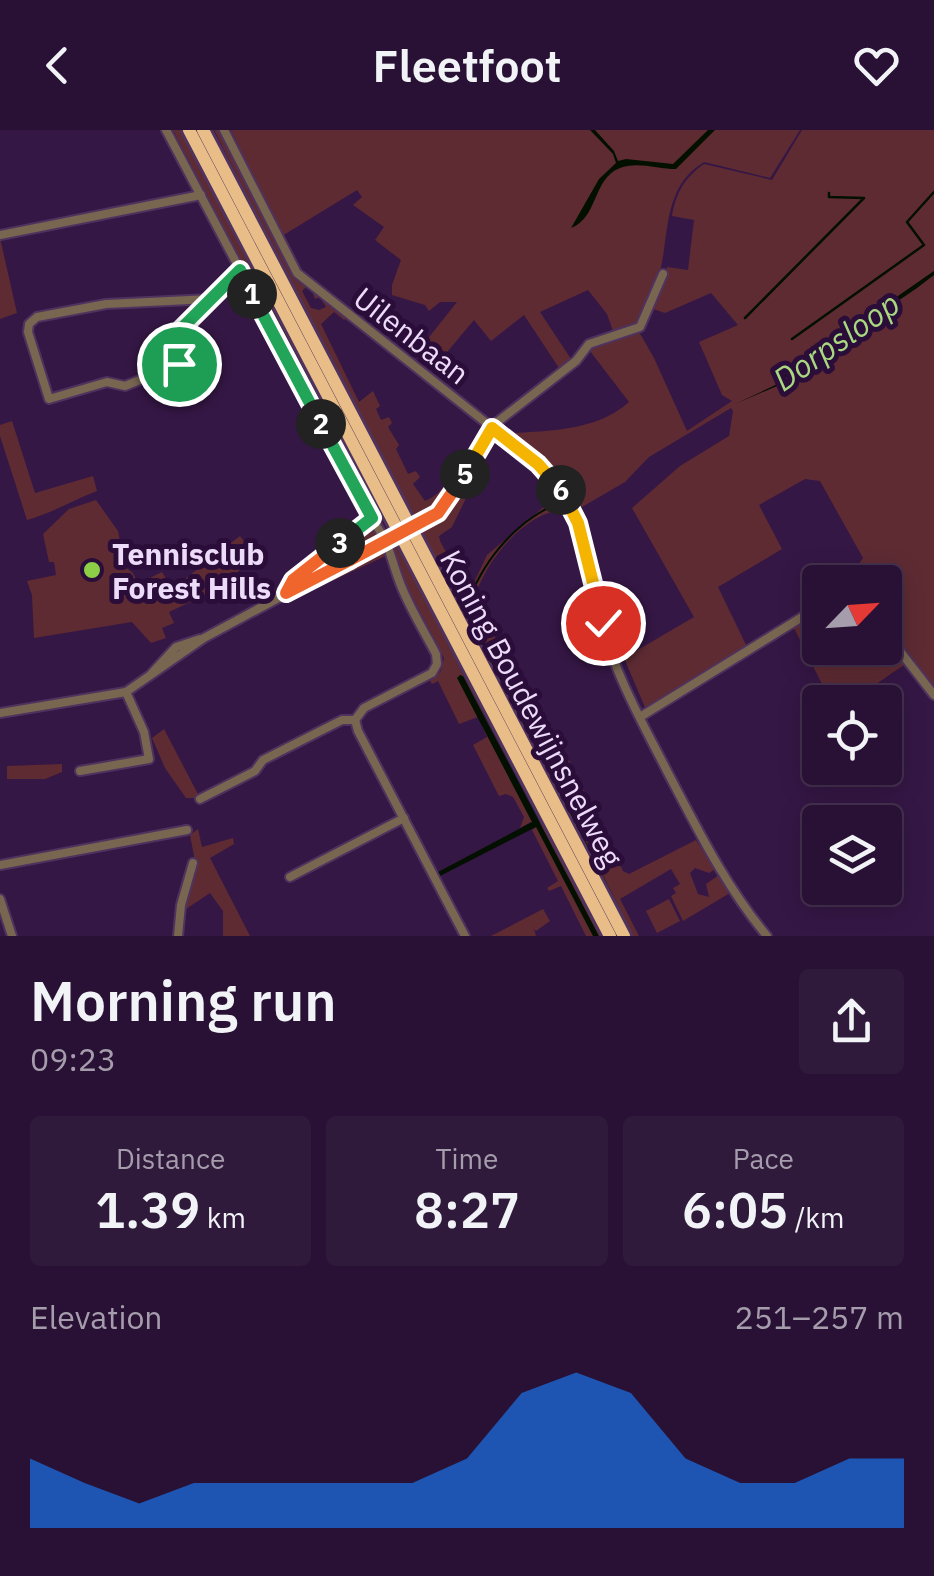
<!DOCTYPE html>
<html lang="en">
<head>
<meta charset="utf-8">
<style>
  :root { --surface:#281134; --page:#301a3c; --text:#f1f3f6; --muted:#a59dac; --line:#44314f; --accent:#1a73e8 }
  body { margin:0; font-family:"IBM Plex Sans",sans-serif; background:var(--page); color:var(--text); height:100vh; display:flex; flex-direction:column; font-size:38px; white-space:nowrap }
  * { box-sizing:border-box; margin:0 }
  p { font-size:32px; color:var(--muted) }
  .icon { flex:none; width:55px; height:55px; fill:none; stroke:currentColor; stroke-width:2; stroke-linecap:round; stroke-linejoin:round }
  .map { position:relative; height:806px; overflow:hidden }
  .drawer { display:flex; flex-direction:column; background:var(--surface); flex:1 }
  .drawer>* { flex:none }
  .needle { width:65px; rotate:65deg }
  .controls { position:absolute; left:802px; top:435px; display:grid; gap:20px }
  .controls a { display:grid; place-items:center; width:100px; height:100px; border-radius:10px; background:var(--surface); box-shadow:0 5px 25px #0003,0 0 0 2px var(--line); font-size:50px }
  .pin { position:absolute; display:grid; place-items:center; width:85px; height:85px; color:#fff; margin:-42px; border:5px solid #fff; border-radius:50%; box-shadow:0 2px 10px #0007 }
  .km { position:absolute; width:50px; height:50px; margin:-25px; border-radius:50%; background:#222; color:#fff; font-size:28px; line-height:50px; text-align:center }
  .round { display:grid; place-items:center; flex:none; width:105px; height:105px; border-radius:10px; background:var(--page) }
  .summary { display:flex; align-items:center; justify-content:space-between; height:170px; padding:0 30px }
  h1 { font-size:55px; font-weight:600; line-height:75px }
  .metrics { display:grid; grid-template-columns:repeat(3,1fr); gap:15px; height:170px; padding:10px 30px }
  .metrics div { display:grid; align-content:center; border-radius:10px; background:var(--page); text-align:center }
  .metrics b { font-size:50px; font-weight:600 }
  .metrics small { font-size:28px; font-weight:400 }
  .metrics p { font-size:28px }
  .chart { height:280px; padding:20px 30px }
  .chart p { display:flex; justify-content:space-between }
  .chart svg { width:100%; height:180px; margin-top:10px; fill:var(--accent); opacity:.7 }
  header { display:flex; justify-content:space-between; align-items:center; height:130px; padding:0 30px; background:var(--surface); font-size:45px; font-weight:600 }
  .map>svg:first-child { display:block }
  .green { fill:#5e2b33 }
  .water { fill:#031000 }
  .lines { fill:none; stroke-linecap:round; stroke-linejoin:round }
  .stream { stroke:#031000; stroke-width:2.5 }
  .minor-casing { stroke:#4f335e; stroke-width:12 }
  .highway-casing { stroke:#4f335e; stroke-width:18 }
  .minor { stroke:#786651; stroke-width:8 }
  .highway { stroke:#e9bd87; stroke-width:12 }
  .minor-bridge-casing { stroke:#4f335e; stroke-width:12; stroke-linecap:butt }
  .minor-bridge { stroke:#786651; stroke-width:8 }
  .split-1-casing { stroke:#fff; stroke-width:20 }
  .split-2-casing { stroke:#fff; stroke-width:20 }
  .split-3-casing { stroke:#fff; stroke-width:20 }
  .split-4-casing { stroke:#fff; stroke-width:20 }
  .split-5-casing { stroke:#fff; stroke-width:20 }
  .split-6-casing { stroke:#fff; stroke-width:20 }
  .split-7-casing { stroke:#fff; stroke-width:20 }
  .split-1 { stroke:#22a559; stroke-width:12 }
  .split-2 { stroke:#22a559; stroke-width:12 }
  .split-3 { stroke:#22a559; stroke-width:12 }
  .split-4 { stroke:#f0652b; stroke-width:12 }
  .split-5 { stroke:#f0652b; stroke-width:12 }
  .split-6 { stroke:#f5b400; stroke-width:12 }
  .split-7 { stroke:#f5b400; stroke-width:12 }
  .poi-dot { fill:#8cce45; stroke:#2b0d3a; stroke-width:4 }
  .labels { text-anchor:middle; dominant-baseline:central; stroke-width:10; stroke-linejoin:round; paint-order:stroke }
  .street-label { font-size:30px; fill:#eddcf9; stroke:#2b0d3a }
  .poi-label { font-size:30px; font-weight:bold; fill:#eddcf9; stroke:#2b0d3a; text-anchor:start }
  .water-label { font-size:32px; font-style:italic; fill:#a8d87f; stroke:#2b0d3a }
</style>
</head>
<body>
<header><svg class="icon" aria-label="back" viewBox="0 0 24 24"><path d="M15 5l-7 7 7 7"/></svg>Fleetfoot<svg class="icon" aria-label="heart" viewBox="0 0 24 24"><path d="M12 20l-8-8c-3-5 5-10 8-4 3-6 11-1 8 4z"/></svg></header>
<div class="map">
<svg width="934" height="806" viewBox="0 0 934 806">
  <rect width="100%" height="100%" fill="#351745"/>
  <!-- green -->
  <g class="green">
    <polygon points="173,0 180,0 389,405 348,338"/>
    <path d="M 214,0 L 221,0 L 289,136 L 307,156 L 302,161 L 311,178 L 319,180 L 326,177 L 320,167 L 315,169 L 311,159 L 348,188 L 344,190 L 334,182 L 321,194 L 359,272 L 373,261 L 380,276 L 376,279 L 381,290 L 389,287 L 392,293 L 388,297 L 399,315 L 396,319 L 408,344 L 416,341 L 420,347 L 413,354 L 425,371 C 450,362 455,330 475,314 L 477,316 L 443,373 L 415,392 L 312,196 Z"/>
    <path d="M 231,0 L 800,0 L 770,48 L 704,32 C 662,57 670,105 659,146 C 655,161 648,176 642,191 L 614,204 L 607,184 L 588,160 L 540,182 L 571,229 L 559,238 L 524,185 L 491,211 L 474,190 L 432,240 L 417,228 L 421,223 L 418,221 L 457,172 L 440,172 L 429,181 L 425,175 L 392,165 L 392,155 L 401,130 L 375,110 L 384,97 L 353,75 L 362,67 L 357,60 L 282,106 Z"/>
    <path d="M 802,0 L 934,0 L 934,141 L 810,229 L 934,145 L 934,562 L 885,499 L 885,452 L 846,452 L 863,428 L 820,351 L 805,349 L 759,375 L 782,419 L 718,457 L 749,521 L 647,582 L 624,528 L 694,487 L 632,378 L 680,336 L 729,306 L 733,281 L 731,278 L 649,327 L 625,352 L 582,377 L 555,337 L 512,303 C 552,301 598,300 629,272 L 590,221 L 591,215 L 638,200 L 654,228 L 687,301 L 732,271 L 722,265 L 699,212 L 738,195 L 711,163 L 665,183 L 653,179 L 667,137 L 688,140 L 694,90 L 672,86 C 676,63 685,47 704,34 L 772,50 Z"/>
    <polygon points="0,108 17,183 0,189"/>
    <path d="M 12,291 L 35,363 L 93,346 L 97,361 C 73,370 52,383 27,390 L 0,306 L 0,295 Z"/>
    <path d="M 493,305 L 509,315 L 493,313 L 452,397 L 439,406 L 440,411 L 467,461 L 470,461 L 487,425 L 559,364 L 575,398 L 570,395 L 570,390 L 563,380 C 528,382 492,423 478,458 C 481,469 479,478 484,488 L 487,486 L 487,491 L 521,559 L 532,572 L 526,576 L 557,636 L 569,630 L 623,741 L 629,744 L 696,710 L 715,739 L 709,743 L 695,738 L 690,743 L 698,764 L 709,767 L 706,754 L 719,745 L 730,763 L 683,791 L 671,766 L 676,763 L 673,758 L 680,754 L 671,739 L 620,769 L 639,806 L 631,806 L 418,398 L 449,380 Z"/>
    <polygon points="96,370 118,401 125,437 133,443 138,454 162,442 172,459 240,406 256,427 214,461 169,482 174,493 162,498 166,508 151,513 132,492 34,508 32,465 27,451 56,445 54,432 49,432 43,404 69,379"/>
    <polygon points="369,395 381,409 295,452"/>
    <polygon points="395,410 534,684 546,701 601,806 586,806 561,756 549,761 547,758 558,751 532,700 536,697 531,692 520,698 524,687 513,667 506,664 499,666 473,615 487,607 478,587 459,594 438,551 432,554 430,551 441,541 444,528 406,455 392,412"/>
    <polygon points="386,415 390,424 321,456 318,454 299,462"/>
    <path d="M 815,482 L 820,488 L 820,518 L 862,518 L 858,525 L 847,527 L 853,535 L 875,518 L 885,518 L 886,509 L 907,533 C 885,547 858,571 831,572 L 793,496 Z"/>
    <polygon points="164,599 200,668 186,668 165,638 152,608"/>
    <polygon points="62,634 62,642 45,649 7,649 7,636"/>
    <polygon points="198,699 202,717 233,708 234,714 210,728 250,806 223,806 223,781 210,763 186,779 182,774 195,731 190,705"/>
    <polygon points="669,769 680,791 657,803 646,781"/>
    <polygon points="543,779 550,791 536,801 534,799 536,806 491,806"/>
  </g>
  <!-- water -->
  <g class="water">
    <path d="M 590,0 L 595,0 L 614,21 L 618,31 L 626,29 L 673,34 L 708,0 L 715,0 L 676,39 C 659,39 636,31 620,38 C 592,49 599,87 571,98 L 599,49 L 616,33 L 613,24 Z"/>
    <polygon points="934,141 934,145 917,158 785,248 784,253 735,274 782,252 781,247"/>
    <path d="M 562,370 L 563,372 C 523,388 492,421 474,460 L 483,489 L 479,502 L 622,783 L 508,568 L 476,501 L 480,489 L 472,460 C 490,420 521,387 562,370 Z"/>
    <polygon points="460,545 463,546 599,806 593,806 536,697 440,746 438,742 532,692 457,548"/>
  </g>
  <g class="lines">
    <!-- stream -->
    <g class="stream">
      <polyline points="745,188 864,68 829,67 829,63"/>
      <polyline points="792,209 924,115 907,92 934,62"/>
    </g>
    <!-- minor casing -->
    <g class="minor-casing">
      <g id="minor">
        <path d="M 166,0 L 372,389 C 391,416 389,424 400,453 C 409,477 424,501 436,524 L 437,534 L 432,543 L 364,578 L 355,590"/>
        <path d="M 224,0 L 297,143 L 528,326 C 592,378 589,460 615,533 C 629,571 650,607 668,643 C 698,700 726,757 767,806"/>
        <polyline points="0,105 201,65"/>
        <polyline points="211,169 106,174 37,187 29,194 28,202 49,269 107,252 125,256 179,234 182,224 177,206 180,200 240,140"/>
        <polyline points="433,386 448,373 496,293 576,231 589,214 640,197 663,144"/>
        <polyline points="286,463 293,450 372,389"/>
        <polyline points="885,502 934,565"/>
        <polyline points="152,543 176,517 200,509"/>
        <polyline points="0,583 126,562 204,508 377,415"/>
        <polyline points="640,587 820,476"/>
        <polyline points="355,590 358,601 465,806"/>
        <polyline points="80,641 149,629 144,602 126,562"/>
        <polyline points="200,669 255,641 263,630 342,590 355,590"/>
        <polyline points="0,735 187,700"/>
        <polyline points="290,747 404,688"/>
        <polyline points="0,769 12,806"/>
        <polyline points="178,806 181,775 193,733"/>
      </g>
    </g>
    <!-- highway casing -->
    <g class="highway-casing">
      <g id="highway">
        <polyline points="189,0 610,806"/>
        <polyline points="203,0 624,806"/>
      </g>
    </g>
    <!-- minor -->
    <use href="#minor" class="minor"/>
    <!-- highway -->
    <use href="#highway" class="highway"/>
    <!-- minor-bridge casing -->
    <g class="minor-bridge-casing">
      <polyline id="minor-bridge" points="377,415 433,386"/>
    </g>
    <!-- minor-bridge -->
    <use href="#minor-bridge" class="minor-bridge"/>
  </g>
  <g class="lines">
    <!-- split-1 casing -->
    <g class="split-1-casing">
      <polyline id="split-1" points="179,234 182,224 177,206 180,200 240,140 252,164"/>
    </g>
    <!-- split-2 casing -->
    <g class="split-2-casing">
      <polyline id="split-2" points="252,164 321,294"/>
    </g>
    <!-- split-3 casing -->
    <g class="split-3-casing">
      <polyline id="split-3" points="321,294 372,388 340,413"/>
    </g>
    <!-- split-4 casing -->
    <g class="split-4-casing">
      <polyline id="split-4" points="340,413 293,450 286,463 350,430"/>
    </g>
    <!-- split-5 casing -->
    <g class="split-5-casing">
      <polyline id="split-5" points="350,430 438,383 465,344"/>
    </g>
    <!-- split-6 casing -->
    <g class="split-6-casing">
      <polyline id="split-6" points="465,344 492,298 538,334 561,360"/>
    </g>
    <!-- split-7 casing -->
    <g class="split-7-casing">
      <polyline id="split-7" points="561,360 578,393 603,493"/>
    </g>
    <!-- split-1 -->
    <use href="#split-1" class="split-1"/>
    <!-- split-2 -->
    <use href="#split-2" class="split-2"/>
    <!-- split-3 -->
    <use href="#split-3" class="split-3"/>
    <!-- split-4 -->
    <use href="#split-4" class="split-4"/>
    <!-- split-5 -->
    <use href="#split-5" class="split-5"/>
    <!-- split-6 -->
    <use href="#split-6" class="split-6"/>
    <!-- split-7 -->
    <use href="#split-7" class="split-7"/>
  </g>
  <!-- markers -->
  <circle class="poi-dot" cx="92" cy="440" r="10"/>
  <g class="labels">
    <!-- street labels -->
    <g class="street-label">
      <text transform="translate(412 205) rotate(38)">Uilenbaan</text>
      <text transform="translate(532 578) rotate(62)">Koning Boudewijnsnelweg</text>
    </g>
    <!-- poi labels -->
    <g class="poi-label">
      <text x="112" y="423">Tennisclub<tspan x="112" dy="34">Forest Hills</tspan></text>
    </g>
    <!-- water labels -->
    <g class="water-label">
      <text transform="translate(836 211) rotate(-35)">Dorpsloop</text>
    </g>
  </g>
</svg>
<div class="controls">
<a><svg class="needle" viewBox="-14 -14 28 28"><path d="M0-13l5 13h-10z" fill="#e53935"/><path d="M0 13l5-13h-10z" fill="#a59dac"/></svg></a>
<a><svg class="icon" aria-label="locate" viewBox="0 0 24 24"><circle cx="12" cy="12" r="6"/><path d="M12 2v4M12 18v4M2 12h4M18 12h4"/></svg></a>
<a><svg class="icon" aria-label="layers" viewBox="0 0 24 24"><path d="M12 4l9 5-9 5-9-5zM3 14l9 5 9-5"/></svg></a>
</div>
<div class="pin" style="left:179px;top:234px;background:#1e9e55"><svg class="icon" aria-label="arrive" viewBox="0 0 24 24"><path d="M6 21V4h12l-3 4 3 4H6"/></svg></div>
<div class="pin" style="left:603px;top:493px;background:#d93025"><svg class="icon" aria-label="check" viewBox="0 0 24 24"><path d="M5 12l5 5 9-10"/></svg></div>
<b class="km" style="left:252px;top:164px">1</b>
<b class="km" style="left:321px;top:294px">2</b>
<b class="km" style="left:340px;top:413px">3</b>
<b class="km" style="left:465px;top:344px">5</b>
<b class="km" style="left:561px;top:360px">6</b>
</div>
<section class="drawer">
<div class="summary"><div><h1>Morning run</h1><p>09:23</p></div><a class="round"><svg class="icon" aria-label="share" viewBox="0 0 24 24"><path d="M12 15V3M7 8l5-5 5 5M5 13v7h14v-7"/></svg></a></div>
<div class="metrics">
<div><p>Distance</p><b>1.39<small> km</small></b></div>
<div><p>Time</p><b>8:27</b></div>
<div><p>Pace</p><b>6:05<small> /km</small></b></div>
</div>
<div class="chart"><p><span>Elevation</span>251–257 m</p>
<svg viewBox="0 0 160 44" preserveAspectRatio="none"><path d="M0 44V27L10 33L20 38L30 33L40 33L50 33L60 33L70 33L80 27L90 11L100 6L110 11L120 27L130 33L140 33L150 27L160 27V44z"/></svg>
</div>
</section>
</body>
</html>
